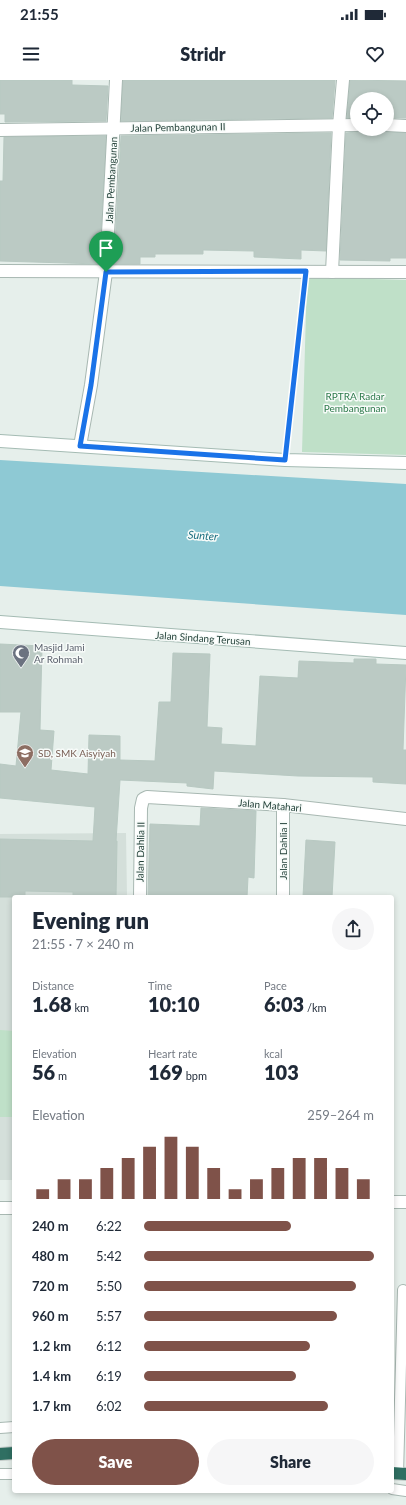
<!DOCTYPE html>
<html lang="en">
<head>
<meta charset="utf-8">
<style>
  :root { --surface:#fff; --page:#f6f6f7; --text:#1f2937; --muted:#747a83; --accent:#7f5249 }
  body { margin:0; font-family:Lato,sans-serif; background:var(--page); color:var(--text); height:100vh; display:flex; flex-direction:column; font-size:15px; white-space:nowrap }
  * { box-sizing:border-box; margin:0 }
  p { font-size:13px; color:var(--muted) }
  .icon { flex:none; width:22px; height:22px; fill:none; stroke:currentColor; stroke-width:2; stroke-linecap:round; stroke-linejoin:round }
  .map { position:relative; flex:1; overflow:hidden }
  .side { position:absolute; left:12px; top:815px; width:382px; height:598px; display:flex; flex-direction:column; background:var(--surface); border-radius:4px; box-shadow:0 2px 6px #0003 }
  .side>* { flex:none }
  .tools { position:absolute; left:350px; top:12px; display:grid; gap:8px }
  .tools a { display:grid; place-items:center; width:44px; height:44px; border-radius:50%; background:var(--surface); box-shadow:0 2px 6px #0003; font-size:20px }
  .pin { position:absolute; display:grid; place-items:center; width:34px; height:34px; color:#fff; margin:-41px -17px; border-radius:50% 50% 50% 0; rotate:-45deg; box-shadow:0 0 4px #0007 }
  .pin .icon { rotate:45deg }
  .round { display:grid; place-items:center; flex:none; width:42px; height:42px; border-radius:21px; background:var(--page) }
  .overview { display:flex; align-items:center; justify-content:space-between; height:68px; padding:0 20px }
  h1 { font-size:22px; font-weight:800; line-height:30px }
  .figures { display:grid; grid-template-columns:repeat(3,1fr); gap:6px; height:68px; padding:4px 20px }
  .figures div { display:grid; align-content:center }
  .figures b { font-size:20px; font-weight:800 }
  .figures small { font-size:11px; font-weight:400 }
  .figures p { font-size:11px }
  .chart { height:112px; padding:8px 20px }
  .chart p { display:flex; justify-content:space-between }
  .chart svg { width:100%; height:72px; margin-top:4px; stroke:var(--accent); stroke-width:6 }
  .cta { display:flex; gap:8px; margin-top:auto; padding:8px 20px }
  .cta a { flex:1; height:46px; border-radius:24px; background:var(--accent); color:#fff; font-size:16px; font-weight:800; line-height:46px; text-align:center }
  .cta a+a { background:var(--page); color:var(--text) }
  ul { padding:0 20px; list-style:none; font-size:13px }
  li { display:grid; grid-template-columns:64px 48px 1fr; align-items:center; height:30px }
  li i { height:10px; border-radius:5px; background:var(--accent) }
  .status { display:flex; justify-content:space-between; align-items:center; height:28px; padding:0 20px; background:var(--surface); direction:ltr }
  .status svg { height:11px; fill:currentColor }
  header { display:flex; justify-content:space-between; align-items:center; height:52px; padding:0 20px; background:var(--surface); font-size:18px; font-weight:800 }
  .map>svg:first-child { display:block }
  .built { fill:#d4dfda }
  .green { fill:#bfe0c8 }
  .water { fill:#8ec9d4 }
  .building { fill:#bbcac4; stroke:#b8c9c2 }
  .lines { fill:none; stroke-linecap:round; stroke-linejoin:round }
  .lane-casing { stroke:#a8b8b2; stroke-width:12 }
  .street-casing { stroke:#a8b8b2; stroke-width:14 }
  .secondary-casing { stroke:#a4bbb3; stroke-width:14 }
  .highway-casing { stroke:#c2cac8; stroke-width:14 }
  .path { stroke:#86b3a5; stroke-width:2.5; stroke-dasharray:2 3; stroke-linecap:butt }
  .lane { stroke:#fff; stroke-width:10 }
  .street { stroke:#fff; stroke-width:12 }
  .secondary { stroke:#fff; stroke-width:12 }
  .highway { stroke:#2f6f62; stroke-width:12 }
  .route-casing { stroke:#fff; stroke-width:8 }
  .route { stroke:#1a73e8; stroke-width:5 }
  .labels { text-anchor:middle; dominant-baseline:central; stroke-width:3; stroke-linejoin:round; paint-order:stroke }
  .street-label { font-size:10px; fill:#24423a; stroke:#f7fbf9 }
  .park-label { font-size:10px; fill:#2d7a4b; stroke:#f7fbf9 }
  .worship-label { font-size:10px; fill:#5b616d; stroke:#f7fbf9; text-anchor:start }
  .education-label { font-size:10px; fill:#785e54; stroke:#f7fbf9; text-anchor:start }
  .water-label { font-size:11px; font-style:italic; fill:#1c6f80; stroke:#f7fbf9 }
</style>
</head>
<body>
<div class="status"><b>21:55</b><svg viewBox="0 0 49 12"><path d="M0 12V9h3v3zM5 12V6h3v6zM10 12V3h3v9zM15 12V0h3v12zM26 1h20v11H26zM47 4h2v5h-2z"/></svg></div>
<header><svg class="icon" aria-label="menu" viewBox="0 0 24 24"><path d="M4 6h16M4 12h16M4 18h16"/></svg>Stridr<svg class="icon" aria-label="heart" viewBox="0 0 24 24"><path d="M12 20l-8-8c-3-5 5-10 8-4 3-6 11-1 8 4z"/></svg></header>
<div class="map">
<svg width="406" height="1425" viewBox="0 0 406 1425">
  <rect width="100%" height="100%" fill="#e6efeb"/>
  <!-- built -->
  <polygon class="built" points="126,753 127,817 14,817 14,1100 0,1100 0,754"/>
  <!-- green -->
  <g class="green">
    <polygon points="307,197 406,200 406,375 302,372"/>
    <polygon points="0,950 14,951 14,1037 0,1037"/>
  </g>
  <!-- water -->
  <polygon class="water" points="0,380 406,404 406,535 0,506"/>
  <!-- building -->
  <g class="building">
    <polygon points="0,0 72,0 72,5 108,6 106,41 5,42 5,34 0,34"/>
    <polygon points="123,0 335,0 332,38 121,41"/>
    <polygon points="350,0 406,1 406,38 387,38 387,19 357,19 357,38 347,38"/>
    <polygon points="363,49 381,49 387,52 406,53 406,178 390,178 390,181 340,180 346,53 357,52"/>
    <polygon points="331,53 326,171 301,170 301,179 254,177 254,171 203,170 203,174 155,174 155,177 140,177 140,184 114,184 121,56"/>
    <polygon points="106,56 99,184 0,181 0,101 3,101 4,57"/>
    <polygon points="0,564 42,566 40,650 54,651 51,690 88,694 89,655 120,656 120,680 155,681 159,622 171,622 173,573 210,574 207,647 222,648 221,664 256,666 260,596 298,598 299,581 354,583 354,579 376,579 376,584 406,585 403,670 406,670 406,704 373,702 373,697 298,696 214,691 213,709 187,706 187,703 120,700 116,761 117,761 116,817 73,817 73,812 25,811 25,817 0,817 0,759 93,761 95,727 0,718 0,684 16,686 21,632 0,632"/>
    <polygon points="201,728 256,731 254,798 248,797 247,817 148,817 150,744 200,746"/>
    <polygon points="306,760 335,762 332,817 303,817"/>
  </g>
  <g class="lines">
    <!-- lane casing -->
    <g class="lane-casing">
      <g id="lane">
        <polyline points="0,1348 14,1347"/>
        <polyline points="0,1394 14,1394"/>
        <polyline points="398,1394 403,1210"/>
        <polyline points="392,1409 406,1411"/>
      </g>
    </g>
    <!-- street casing -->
    <g class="street-casing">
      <g id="street">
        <polyline points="387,45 406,46"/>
        <polyline points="0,50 357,45"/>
        <polyline points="0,191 406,192"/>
        <polyline points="332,192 339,45 343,0"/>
        <polyline points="80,366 91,305 106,192 116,0"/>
        <polyline points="140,817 141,728 143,719 147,717 283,725 406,739"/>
        <polyline points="283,817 283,725"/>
        <polyline points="392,1122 406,1122"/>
        <polyline points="0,1128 14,1128"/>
      </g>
    </g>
    <!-- secondary casing -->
    <g class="secondary-casing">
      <g id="secondary">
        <polyline points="0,361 285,380 406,383"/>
        <polyline points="0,542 406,573"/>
      </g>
    </g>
    <!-- highway casing -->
    <g class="highway-casing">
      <g id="highway">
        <polyline points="0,1374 14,1373"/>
        <polyline points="392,1393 406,1394"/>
      </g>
    </g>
    <!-- path -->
    <polyline class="path" points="287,363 304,207"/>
    <!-- lane -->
    <use href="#lane" class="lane"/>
    <!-- street -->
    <use href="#street" class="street"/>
    <!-- secondary -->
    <use href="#secondary" class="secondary"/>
    <!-- highway -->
    <use href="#highway" class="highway"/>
  </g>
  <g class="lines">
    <!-- route casing -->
    <g class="route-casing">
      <polygon id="route" points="306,191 285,380 80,366 91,305 106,192"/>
    </g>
    <!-- route -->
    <use href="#route" class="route"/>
  </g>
  <!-- icons -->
  <defs>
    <g id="mosque-pin" transform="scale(0.9)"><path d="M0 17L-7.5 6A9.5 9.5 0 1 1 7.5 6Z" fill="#6b7280" stroke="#f7fbf9"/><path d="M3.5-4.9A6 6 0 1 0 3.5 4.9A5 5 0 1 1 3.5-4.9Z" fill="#fff"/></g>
    <g id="school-pin" transform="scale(0.9)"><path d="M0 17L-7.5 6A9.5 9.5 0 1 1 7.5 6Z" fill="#8d6e63" stroke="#f7fbf9"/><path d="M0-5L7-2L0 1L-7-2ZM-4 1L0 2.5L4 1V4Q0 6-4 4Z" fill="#fff"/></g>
  </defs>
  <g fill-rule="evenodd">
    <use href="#mosque-pin" x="21" y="573"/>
    <use href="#school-pin" x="25" y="673"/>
  </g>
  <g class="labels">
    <!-- street labels -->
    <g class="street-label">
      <text transform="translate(178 47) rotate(-1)">Jalan Pembangunan II</text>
      <text transform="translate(111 100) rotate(-87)">Jalan Pembangunan</text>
      <text transform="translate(203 558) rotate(4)">Jalan Sindang Terusan</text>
      <text transform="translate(270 725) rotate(5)">Jalan Matahari</text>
      <text transform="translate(283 771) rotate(-90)">Jalan Dahlia I</text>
      <text transform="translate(140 772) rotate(-89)">Jalan Dahlia II</text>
    </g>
    <!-- park labels -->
    <g class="park-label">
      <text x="355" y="316">RPTRA Radar<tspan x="355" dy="12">Pembangunan</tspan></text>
    </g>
    <!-- worship labels -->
    <g class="worship-label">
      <text x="34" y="567">Masjid Jami<tspan x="34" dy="12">Ar Rohmah</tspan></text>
    </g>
    <!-- education labels -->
    <g class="education-label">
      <text x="38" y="673">SD, SMK Aisyiyah</text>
    </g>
    <!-- water labels -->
    <g class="water-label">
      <text transform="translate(203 455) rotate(4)">Sunter</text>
    </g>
  </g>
</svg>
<div class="tools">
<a><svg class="icon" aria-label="locate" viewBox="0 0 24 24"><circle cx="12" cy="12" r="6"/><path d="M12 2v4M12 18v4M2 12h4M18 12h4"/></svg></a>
</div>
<div class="pin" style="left:106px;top:192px;background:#1e9e55"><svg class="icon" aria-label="arrive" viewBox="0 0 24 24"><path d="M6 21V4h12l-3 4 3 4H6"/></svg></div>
<section class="side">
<div class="overview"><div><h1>Evening run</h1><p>21:55 · 7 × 240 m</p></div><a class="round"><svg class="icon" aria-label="share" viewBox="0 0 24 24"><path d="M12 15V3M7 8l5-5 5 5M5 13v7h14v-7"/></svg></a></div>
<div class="figures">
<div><p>Distance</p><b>1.68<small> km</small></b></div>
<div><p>Time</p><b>10:10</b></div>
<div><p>Pace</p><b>6:03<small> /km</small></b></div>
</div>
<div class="figures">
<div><p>Elevation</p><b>56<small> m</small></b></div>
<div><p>Heart rate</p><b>169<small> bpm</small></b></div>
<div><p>kcal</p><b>103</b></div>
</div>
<div class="chart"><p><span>Elevation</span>259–264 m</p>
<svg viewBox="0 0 160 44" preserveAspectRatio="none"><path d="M5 44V38M15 44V32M25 44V32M35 44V25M45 44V19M55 44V12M65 44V6M75 44V12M85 44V25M95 44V38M105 44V32M115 44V25M125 44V19M135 44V19M145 44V25M155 44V32"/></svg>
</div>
<ul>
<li><b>240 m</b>6:22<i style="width:64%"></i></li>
<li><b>480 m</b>5:42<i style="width:100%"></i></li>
<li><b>720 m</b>5:50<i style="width:92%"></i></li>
<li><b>960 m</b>5:57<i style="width:84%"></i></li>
<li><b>1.2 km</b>6:12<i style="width:72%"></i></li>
<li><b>1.4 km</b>6:19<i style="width:66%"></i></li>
<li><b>1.7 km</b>6:02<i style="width:80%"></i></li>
</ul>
<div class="cta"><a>Save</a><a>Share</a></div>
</section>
</div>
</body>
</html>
